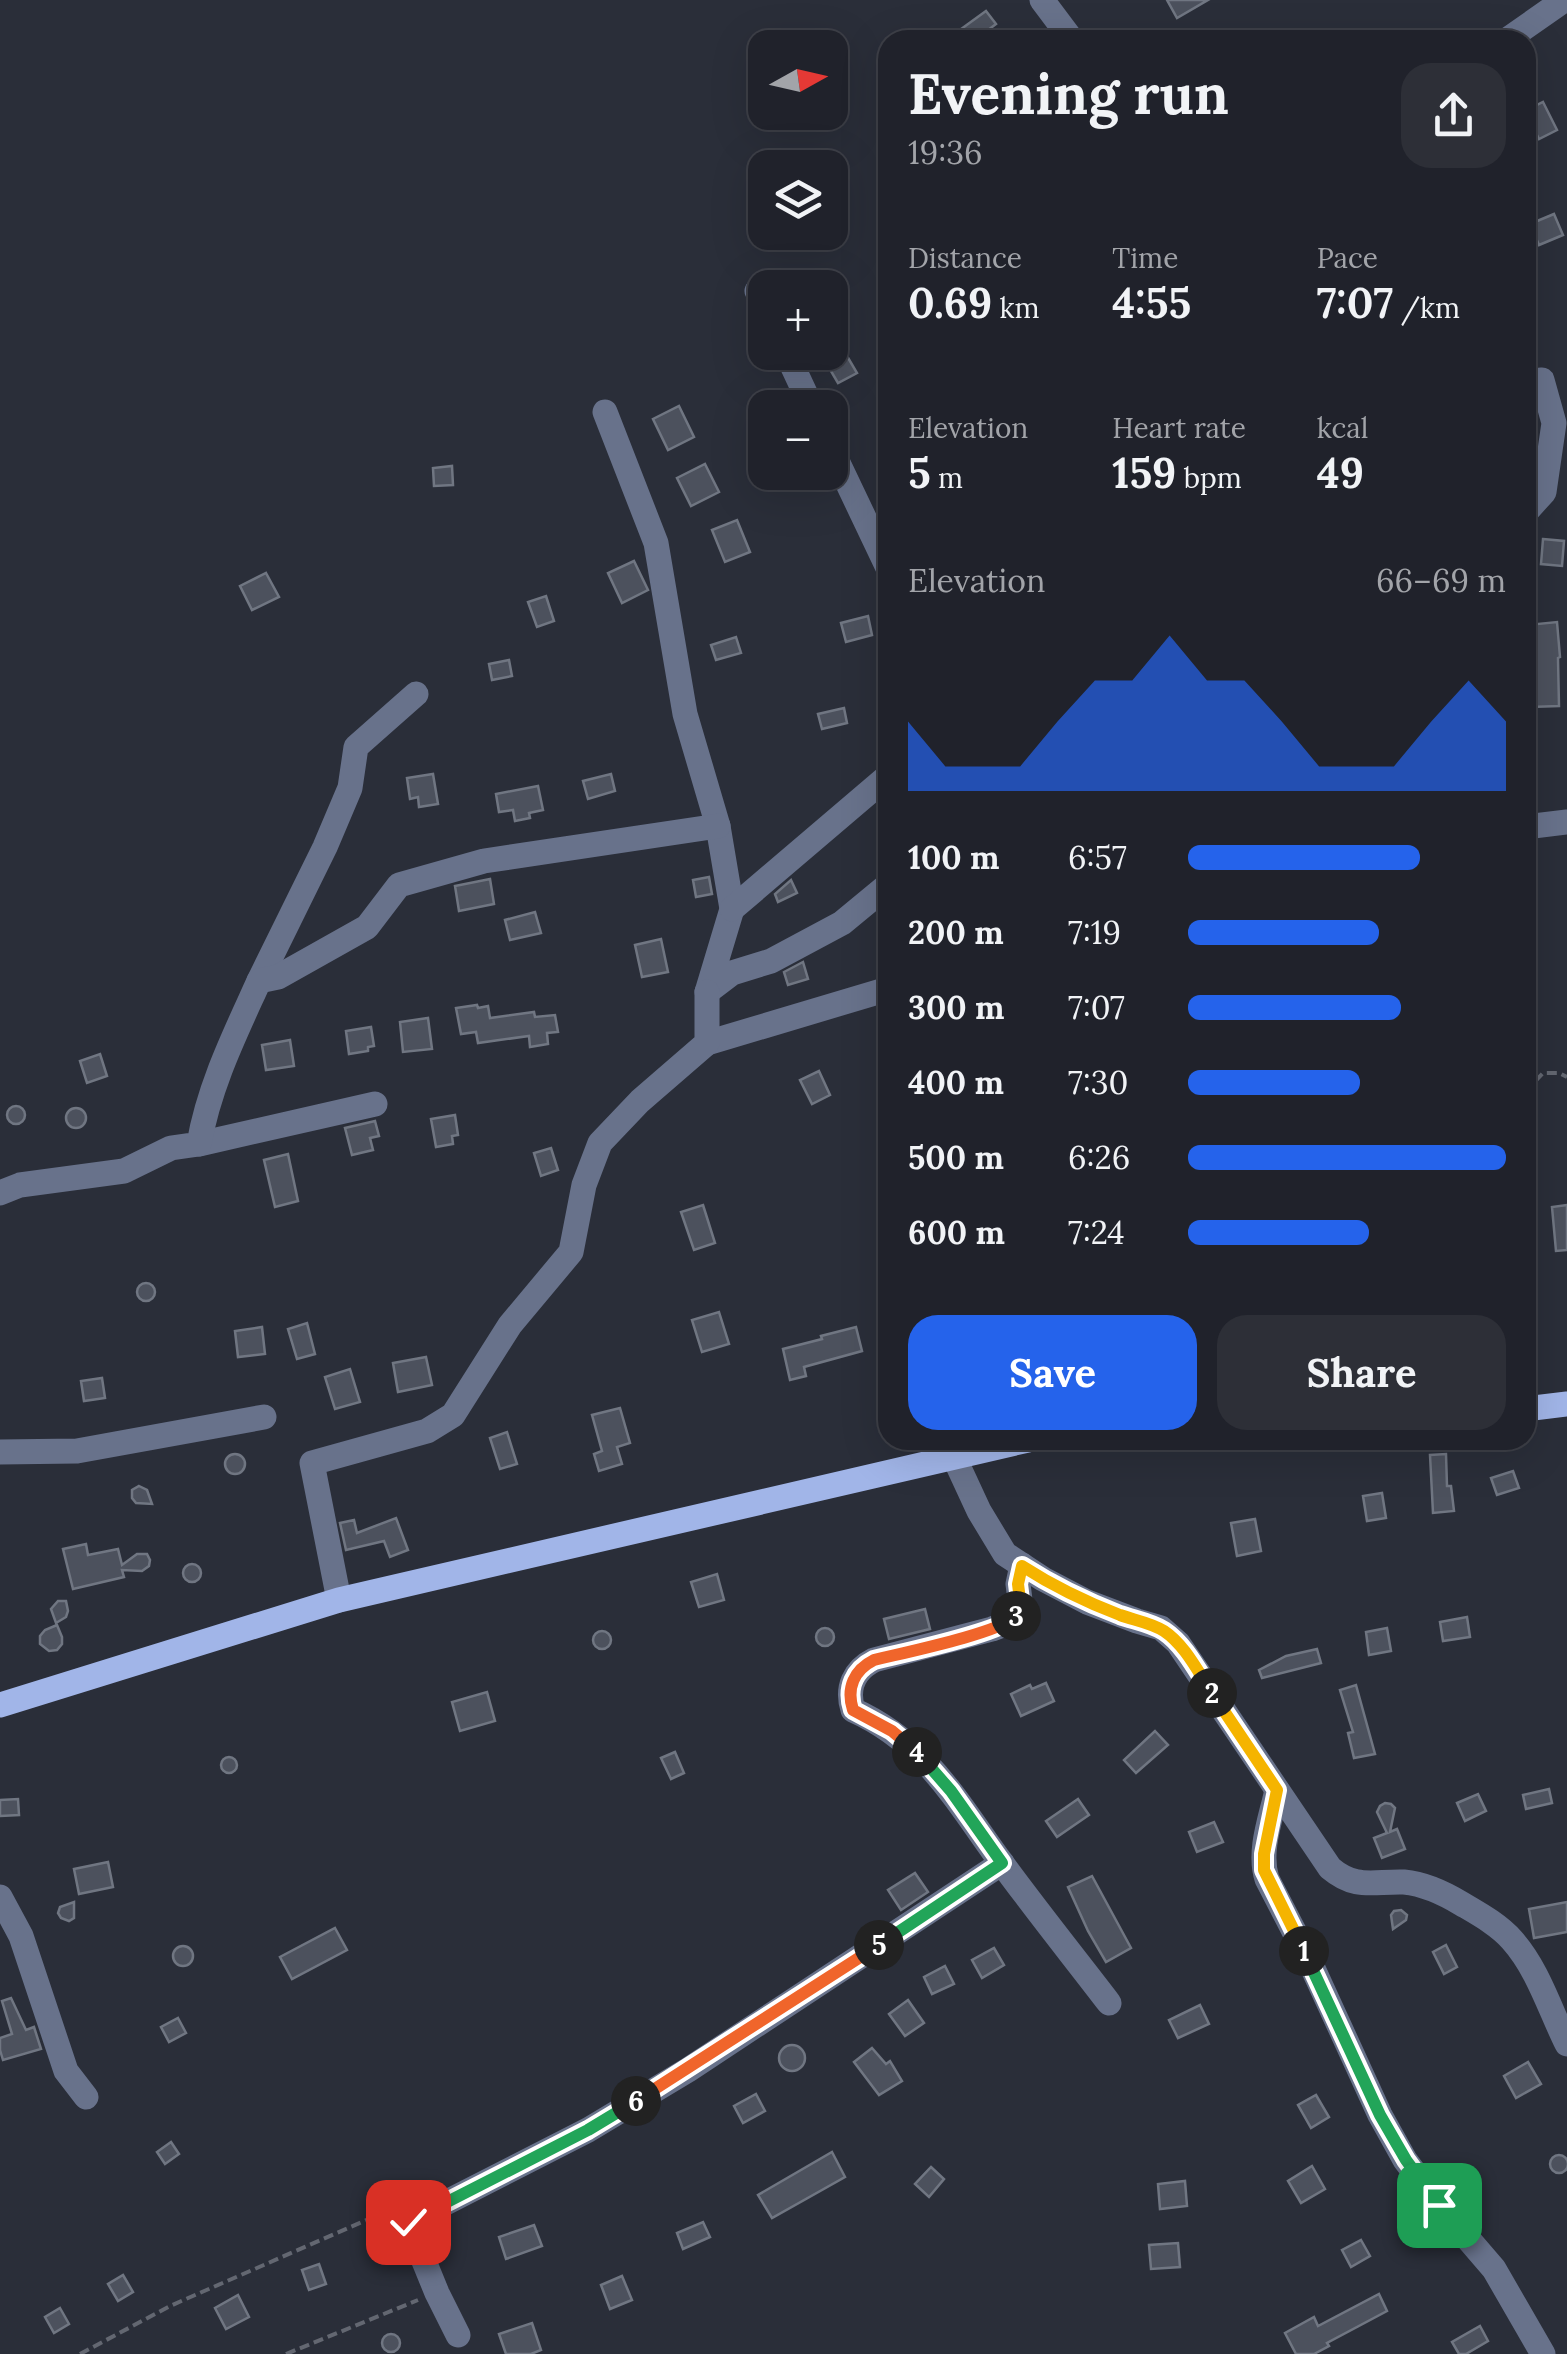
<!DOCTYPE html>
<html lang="en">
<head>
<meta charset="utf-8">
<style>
  :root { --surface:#20222b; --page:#2d2f37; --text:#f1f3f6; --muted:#a2a4a9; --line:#3d3f47; --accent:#2563eb }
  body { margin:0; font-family:Lora,serif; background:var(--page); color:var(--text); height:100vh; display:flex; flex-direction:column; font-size:38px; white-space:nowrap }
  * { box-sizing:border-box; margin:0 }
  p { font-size:32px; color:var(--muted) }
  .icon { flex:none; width:55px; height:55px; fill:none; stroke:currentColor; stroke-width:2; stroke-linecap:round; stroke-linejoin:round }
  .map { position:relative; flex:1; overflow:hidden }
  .sheet { position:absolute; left:878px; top:30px; width:658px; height:1420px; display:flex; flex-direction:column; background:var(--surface); border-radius:30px; box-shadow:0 10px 40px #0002,0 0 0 2px var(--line) }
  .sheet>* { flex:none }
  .needle { width:65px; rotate:82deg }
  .controls { position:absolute; left:748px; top:30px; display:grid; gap:20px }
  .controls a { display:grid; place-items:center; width:100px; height:100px; border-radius:20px; background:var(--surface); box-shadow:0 10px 40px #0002,0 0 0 2px var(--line); font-size:50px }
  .pin { position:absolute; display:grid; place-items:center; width:85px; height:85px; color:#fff; margin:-42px; border-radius:20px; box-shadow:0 5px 15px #0006 }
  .km { position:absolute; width:50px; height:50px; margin:-25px; border-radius:50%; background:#222; color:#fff; font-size:28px; line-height:50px; text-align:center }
  .round { display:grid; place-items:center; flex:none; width:105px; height:105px; border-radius:30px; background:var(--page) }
  .headline { display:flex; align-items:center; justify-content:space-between; height:170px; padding:0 30px }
  h1 { font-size:55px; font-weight:800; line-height:75px }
  .metrics { display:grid; grid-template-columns:repeat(3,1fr); gap:15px; height:170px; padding:10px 30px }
  .metrics div { display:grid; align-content:center }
  .metrics b { font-size:42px; font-weight:800 }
  .metrics small { font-size:28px; font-weight:400 }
  .metrics p { font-size:28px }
  .chart { height:280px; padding:20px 30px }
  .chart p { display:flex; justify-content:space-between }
  .chart svg { width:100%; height:180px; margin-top:10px; fill:var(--accent); opacity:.7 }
  .cta { display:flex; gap:20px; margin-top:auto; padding:20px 30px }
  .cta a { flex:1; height:115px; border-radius:30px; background:var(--accent); color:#fff; font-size:40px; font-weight:800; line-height:115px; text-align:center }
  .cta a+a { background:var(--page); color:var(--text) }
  ul { padding:0 30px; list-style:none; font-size:32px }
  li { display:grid; grid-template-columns:160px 120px 1fr; align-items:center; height:75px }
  li i { height:25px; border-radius:12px; background:var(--accent) }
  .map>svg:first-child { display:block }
  .building { fill:#4c515d; stroke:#707682; stroke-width:2.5 }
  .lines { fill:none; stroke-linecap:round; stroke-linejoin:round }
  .path { stroke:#636771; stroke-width:4; stroke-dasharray:10 5; stroke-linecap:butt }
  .minor { stroke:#68728b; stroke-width:25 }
  .major { stroke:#a1b5e8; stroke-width:25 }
  .split-1-casing { stroke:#fff; stroke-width:20 }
  .split-2-casing { stroke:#fff; stroke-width:20 }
  .split-3-casing { stroke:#fff; stroke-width:20 }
  .split-4-casing { stroke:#fff; stroke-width:20 }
  .split-5-casing { stroke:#fff; stroke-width:20 }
  .split-6-casing { stroke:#fff; stroke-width:20 }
  .split-7-casing { stroke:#fff; stroke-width:20 }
  .split-1 { stroke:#22a559; stroke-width:12 }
  .split-2 { stroke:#f5b400; stroke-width:12 }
  .split-3 { stroke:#f5b400; stroke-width:12 }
  .split-4 { stroke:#f0652b; stroke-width:12 }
  .split-5 { stroke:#22a559; stroke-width:12 }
  .split-6 { stroke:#f0652b; stroke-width:12 }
  .split-7 { stroke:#22a559; stroke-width:12 }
</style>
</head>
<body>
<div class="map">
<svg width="1567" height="2354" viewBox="0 0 1567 2354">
  <rect width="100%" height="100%" fill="#2a2e39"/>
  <!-- building -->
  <g class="building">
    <polygon points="1167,0 1208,0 1177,18"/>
    <polygon points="986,11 996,24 975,40 946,40"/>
    <polygon points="1543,102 1557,130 1539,139 1525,111"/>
    <polygon points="1554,214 1563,235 1539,245 1530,224"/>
    <polygon points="847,356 857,373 838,383 828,366"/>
    <polygon points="679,406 694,437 668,450 653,419"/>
    <polygon points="705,464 719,492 691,506 677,478"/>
    <polygon points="452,466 453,485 434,486 433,468"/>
    <polygon points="737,520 750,552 725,562 712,530"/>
    <polygon points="1543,539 1564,541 1562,566 1541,564"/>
    <polygon points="634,561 648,590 622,603 608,573"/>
    <polygon points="266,573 279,597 252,610 240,586"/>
    <polygon points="546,596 554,621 537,627 528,602"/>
    <polygon points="868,616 872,635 846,642 841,623"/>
    <polygon points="1557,622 1560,657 1558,658 1559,706 1530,707 1529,679 1533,679 1527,625"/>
    <polygon points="736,637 741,653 716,660 711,645"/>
    <polygon points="509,660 512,676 492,680 489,664"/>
    <polygon points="844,708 847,723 822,729 818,714"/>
    <polygon points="433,774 438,804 419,807 418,797 410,799 407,778"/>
    <polygon points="611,774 615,791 588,799 583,781"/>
    <polygon points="538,786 543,810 529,813 530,818 515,821 513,810 499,812 496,794"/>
    <polygon points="709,877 712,894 696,897 693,880"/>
    <polygon points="490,879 494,904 459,911 455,886"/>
    <polygon points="791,880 797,893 778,902 775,894"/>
    <polygon points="535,912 541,933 510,940 505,920"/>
    <polygon points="661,939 668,972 642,977 635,945"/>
    <polygon points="803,962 808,979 788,985 784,972"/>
    <polygon points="477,1005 478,1008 488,1006 490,1018 534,1012 535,1017 555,1015 558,1032 547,1033 548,1044 530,1047 529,1036 478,1043 476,1032 461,1034 456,1008"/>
    <polygon points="428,1018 432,1049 403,1052 400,1022"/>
    <polygon points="371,1027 374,1046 368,1047 368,1051 349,1054 346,1031"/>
    <polygon points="290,1040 294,1066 266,1070 262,1045"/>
    <polygon points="100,1054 107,1076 87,1083 80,1061"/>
    <polygon points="819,1071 830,1095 812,1104 800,1080"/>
    <circle cx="16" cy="1115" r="9"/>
    <circle cx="76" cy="1118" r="10"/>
    <polygon points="455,1115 458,1135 452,1136 453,1144 436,1147 431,1119"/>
    <polygon points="375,1121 379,1136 370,1138 373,1150 352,1155 345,1128"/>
    <polygon points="551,1148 558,1170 541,1176 534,1153"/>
    <polygon points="288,1154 298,1201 275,1207 264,1160"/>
    <polygon points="703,1205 715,1243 694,1250 681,1212"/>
    <polygon points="1567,1205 1567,1250 1556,1251 1552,1207"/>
    <circle cx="146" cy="1292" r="9"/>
    <polygon points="719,1312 729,1344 702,1352 692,1320"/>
    <polygon points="307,1323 315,1354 297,1359 288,1329"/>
    <polygon points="262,1327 265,1354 238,1357 235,1331"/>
    <polygon points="856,1327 862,1351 804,1367 806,1376 790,1380 783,1349 822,1339 821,1336"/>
    <polygon points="426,1357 432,1385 398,1392 393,1363"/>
    <polygon points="350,1369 360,1402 335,1409 325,1377"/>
    <polygon points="102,1378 105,1398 84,1401 81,1381"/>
    <polygon points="620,1408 630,1443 617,1447 622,1464 599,1471 594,1454 602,1451 592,1415"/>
    <polygon points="507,1432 517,1464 500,1469 490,1438"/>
    <polygon points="1446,1454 1447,1486 1451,1486 1454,1511 1433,1513 1430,1455"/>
    <circle cx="235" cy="1464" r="10"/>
    <polygon points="1513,1471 1519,1488 1497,1495 1491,1478"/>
    <polygon points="139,1486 147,1490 152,1504 136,1503 132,1498 132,1490"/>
    <polygon points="1382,1493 1386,1518 1367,1521 1363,1496"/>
    <polygon points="396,1518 408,1550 390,1557 384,1541 346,1550 340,1523 354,1520 357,1533"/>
    <polygon points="1255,1519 1261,1551 1237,1556 1231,1523"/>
    <polygon points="86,1544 88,1555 118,1549 122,1565 137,1554 147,1554 150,1560 149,1566 142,1571 122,1570 124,1577 73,1589 63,1549"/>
    <circle cx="192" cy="1573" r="9"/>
    <polygon points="717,1574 724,1600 699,1607 691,1582"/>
    <polygon points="58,1601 66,1601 68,1611 66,1617 56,1623 51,1609"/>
    <polygon points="925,1609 930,1629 889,1639 884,1619"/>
    <polygon points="1467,1617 1470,1637 1443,1641 1440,1622"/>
    <polygon points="57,1625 62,1637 62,1644 57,1650 49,1651 40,1644 40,1636 45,1630"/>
    <circle cx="825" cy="1637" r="9"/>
    <polygon points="1387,1628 1391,1651 1369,1655 1366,1632"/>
    <circle cx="602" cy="1640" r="9"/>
    <polygon points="1317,1649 1321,1663 1262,1678 1259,1670 1286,1656"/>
    <polygon points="1046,1683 1054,1701 1021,1716 1011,1694 1030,1685 1032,1689"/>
    <polygon points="1356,1685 1375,1754 1354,1758 1348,1733 1353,1732 1340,1690"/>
    <polygon points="487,1692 495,1721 460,1731 452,1702"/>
    <polygon points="1155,1731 1168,1745 1136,1773 1124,1760"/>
    <polygon points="675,1752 684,1773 671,1779 661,1758"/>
    <circle cx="229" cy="1765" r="8"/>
    <polygon points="1549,1789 1552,1803 1526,1809 1523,1795"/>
    <polygon points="1478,1794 1486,1811 1465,1821 1457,1803"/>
    <polygon points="18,1799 19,1815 0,1816 0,1800"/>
    <polygon points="1078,1799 1089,1815 1057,1837 1046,1821"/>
    <polygon points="1385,1803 1391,1804 1395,1808 1390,1832 1397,1829 1405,1849 1382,1858 1374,1838 1387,1833 1377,1812 1380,1806"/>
    <polygon points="1214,1822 1223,1842 1197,1852 1189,1832"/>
    <polygon points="108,1862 113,1887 79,1894 74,1869"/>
    <polygon points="915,1873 928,1892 901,1910 888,1890"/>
    <polygon points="1092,1876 1131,1948 1106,1962 1088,1931 1068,1887"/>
    <polygon points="74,1902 74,1918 69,1921 61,1918 58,1913 60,1907"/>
    <polygon points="1567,1902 1567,1932 1534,1938 1529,1909"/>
    <polygon points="1401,1910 1407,1915 1406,1920 1393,1929 1391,1915 1394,1911"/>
    <polygon points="335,1928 347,1950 292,1979 280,1957"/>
    <polygon points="1446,1945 1457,1967 1444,1974 1433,1952"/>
    <circle cx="183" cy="1956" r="10"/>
    <polygon points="994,1948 1004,1965 982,1978 972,1960"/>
    <polygon points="945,1966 954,1984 932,1994 924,1977"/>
    <polygon points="11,1998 26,2030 34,2027 41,2049 3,2060 0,2050 0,2038 12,2034 2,2001"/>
    <polygon points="908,2000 924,2023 905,2036 889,2014"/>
    <polygon points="1200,2005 1209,2024 1178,2038 1169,2020"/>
    <polygon points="178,2018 186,2033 169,2042 161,2027"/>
    <circle cx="792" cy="2058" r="13"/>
    <polygon points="872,2048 886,2064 890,2061 902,2081 879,2095 854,2062"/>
    <polygon points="1528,2062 1541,2084 1516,2098 1504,2076"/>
    <polygon points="756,2094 765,2111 743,2123 734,2106"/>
    <polygon points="1316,2095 1329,2117 1311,2128 1298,2105"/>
    <polygon points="171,2142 179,2154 165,2164 157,2152"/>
    <polygon points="832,2152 845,2177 772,2218 758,2195"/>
    <circle cx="1559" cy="2164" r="9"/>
    <polygon points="1312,2166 1325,2189 1301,2203 1288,2181"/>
    <polygon points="931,2167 944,2179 929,2197 915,2184"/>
    <polygon points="1185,2181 1187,2206 1160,2209 1158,2184"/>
    <polygon points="703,2222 710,2237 683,2249 677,2233"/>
    <polygon points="534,2225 542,2246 506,2259 499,2237"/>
    <polygon points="1361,2240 1370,2256 1351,2267 1342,2250"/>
    <polygon points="1178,2243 1180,2267 1151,2269 1149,2245"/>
    <polygon points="319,2264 326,2284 309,2290 302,2270"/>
    <polygon points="123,2275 133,2292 118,2301 108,2284"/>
    <polygon points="622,2276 632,2300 610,2309 601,2285"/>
    <polygon points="1379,2294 1387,2311 1327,2343 1329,2346 1314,2354 1296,2354 1285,2333 1314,2317 1318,2326"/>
    <polygon points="238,2295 249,2317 226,2329 215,2308"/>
    <polygon points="60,2308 69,2324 54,2333 45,2317"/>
    <polygon points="532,2323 541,2350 531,2354 506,2354 499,2334"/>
    <polygon points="1480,2326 1488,2341 1466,2354 1459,2354 1452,2342"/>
    <circle cx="391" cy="2343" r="9"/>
  </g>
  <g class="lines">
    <!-- path -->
    <g class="path">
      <polyline points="1525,1092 1543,1073 1559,1073 1567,1077"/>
      <polyline points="80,2354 170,2306 378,2215 388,2218"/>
      <polyline points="286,2354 418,2300"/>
    </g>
    <!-- minor -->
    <g class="minor">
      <polyline points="1042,0 1072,40"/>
      <polyline points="1507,40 1564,0"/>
      <polyline points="757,291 765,308"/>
      <polyline points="786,352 812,408"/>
      <polyline points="1525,382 1542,380 1554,423 1544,492 1525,513"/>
      <polyline points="605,412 656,543 685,714 718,826 732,909 707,992 732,973 771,961 842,923 888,885"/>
      <polyline points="830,446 888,568"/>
      <polyline points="1525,827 1567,822"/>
      <polyline points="732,909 888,776"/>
      <polyline points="259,981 325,847 350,788 356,747 416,694"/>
      <polyline points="707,1043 888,989"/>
      <polyline points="199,1144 375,1104"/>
      <path d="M 0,1193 L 20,1185 L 124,1171 L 171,1148 L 199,1144 C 209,1086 235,1034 259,981 L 278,977 L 367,927 L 399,885 L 484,861 L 718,826"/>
      <polyline points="0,1452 77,1451 264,1417"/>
      <path d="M 954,1457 L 979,1511 L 1005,1554 L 1043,1579 L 1087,1602 L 1137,1621 L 1161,1628 L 1178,1643 L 1330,1868 C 1356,1890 1373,1881 1404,1882 C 1425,1884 1444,1893 1462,1904 C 1479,1914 1499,1925 1512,1940 C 1538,1969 1550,2010 1567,2044"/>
      <path d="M 1022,1565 L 1018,1584 L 1021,1608 L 1013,1621 L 992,1629 L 874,1660 C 854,1670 846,1688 853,1710 C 925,1742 957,1802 1001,1862 C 1036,1910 1073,1956 1109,2003"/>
      <polyline points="339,1600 312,1463 427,1431 453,1415 510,1325 571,1252 584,1185 600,1143 640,1101 707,1043 707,992"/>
      <path d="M 1277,1790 C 1271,1818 1258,1851 1267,1879 L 1310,1962 L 1380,2115 L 1405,2160 L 1439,2205 L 1494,2269 L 1543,2354"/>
      <polyline points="0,1897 21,1936 66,2071 86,2097"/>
      <polyline points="458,2335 437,2293 408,2222 588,2130 688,2070 1002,1863"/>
    </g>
    <!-- major -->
    <g class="major">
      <polyline points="1525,1409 1567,1404"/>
      <polyline points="0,1705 339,1600 1028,1440"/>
    </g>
  </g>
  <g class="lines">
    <!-- split-1 casing -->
    <g class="split-1-casing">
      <polyline id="split-1" points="1304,1951 1380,2115 1406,2160 1439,2205"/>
    </g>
    <!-- split-2 casing -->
    <g class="split-2-casing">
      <polyline id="split-2" points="1212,1693 1277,1790 1264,1854 1264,1870 1304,1951"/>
    </g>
    <!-- split-3 casing -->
    <g class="split-3-casing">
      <path id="split-3" d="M 1016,1616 L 1021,1608 L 1018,1584 L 1022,1566 C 1053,1586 1086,1602 1120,1615 C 1134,1620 1152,1623 1164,1631 C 1185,1645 1198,1672 1212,1693"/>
    </g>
    <!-- split-4 casing -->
    <g class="split-4-casing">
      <path id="split-4" d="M 917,1752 L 892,1731 L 853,1710 C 846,1688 854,1670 874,1660 C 902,1653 1000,1633 1016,1616"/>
    </g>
    <!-- split-5 casing -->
    <g class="split-5-casing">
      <polyline id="split-5" points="879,1945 1002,1863 951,1791 917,1752"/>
    </g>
    <!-- split-6 casing -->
    <g class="split-6-casing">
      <polyline id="split-6" points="636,2101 879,1945"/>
    </g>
    <!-- split-7 casing -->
    <g class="split-7-casing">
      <polyline id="split-7" points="408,2222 588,2130 636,2101"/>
    </g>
    <!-- split-1 -->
    <use href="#split-1" class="split-1"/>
    <!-- split-2 -->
    <use href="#split-2" class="split-2"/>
    <!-- split-3 -->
    <use href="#split-3" class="split-3"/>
    <!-- split-4 -->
    <use href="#split-4" class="split-4"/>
    <!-- split-5 -->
    <use href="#split-5" class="split-5"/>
    <!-- split-6 -->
    <use href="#split-6" class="split-6"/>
    <!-- split-7 -->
    <use href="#split-7" class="split-7"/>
  </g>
</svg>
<div class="controls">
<a><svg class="needle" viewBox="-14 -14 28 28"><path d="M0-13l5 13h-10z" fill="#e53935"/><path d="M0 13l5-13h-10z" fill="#a2a4a9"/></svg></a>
<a><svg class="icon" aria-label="layers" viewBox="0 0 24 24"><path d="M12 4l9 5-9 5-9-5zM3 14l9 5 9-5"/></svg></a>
<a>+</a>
<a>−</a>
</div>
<div class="pin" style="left:1439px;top:2205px;background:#1e9e55"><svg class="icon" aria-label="arrive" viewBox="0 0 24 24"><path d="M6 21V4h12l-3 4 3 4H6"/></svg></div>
<div class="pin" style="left:408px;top:2222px;background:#d93025"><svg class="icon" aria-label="check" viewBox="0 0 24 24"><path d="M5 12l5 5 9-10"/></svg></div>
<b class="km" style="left:1304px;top:1951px">1</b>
<b class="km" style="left:1212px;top:1693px">2</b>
<b class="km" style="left:1016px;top:1616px">3</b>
<b class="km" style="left:917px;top:1752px">4</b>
<b class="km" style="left:879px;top:1945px">5</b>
<b class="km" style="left:636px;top:2101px">6</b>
<section class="sheet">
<div class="headline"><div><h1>Evening run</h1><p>19:36</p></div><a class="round"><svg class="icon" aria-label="share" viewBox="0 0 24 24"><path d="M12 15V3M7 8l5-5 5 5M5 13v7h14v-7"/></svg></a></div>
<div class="metrics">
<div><p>Distance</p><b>0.69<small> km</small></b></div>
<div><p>Time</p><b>4:55</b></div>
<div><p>Pace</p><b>7:07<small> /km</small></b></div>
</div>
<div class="metrics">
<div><p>Elevation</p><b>5<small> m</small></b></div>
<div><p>Heart rate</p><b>159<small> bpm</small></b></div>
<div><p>kcal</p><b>49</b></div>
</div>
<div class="chart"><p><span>Elevation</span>66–69 m</p>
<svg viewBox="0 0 160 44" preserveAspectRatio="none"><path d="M0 44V27L10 38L20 38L30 38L40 27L50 17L60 17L70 6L80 17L90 17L100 27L110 38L120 38L130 38L140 27L150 17L160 27V44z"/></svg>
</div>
<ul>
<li><b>100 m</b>6:57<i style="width:73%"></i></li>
<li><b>200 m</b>7:19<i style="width:60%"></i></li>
<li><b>300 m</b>7:07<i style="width:67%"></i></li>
<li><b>400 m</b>7:30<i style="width:54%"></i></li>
<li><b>500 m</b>6:26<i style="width:100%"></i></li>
<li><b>600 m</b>7:24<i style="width:57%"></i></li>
</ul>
<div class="cta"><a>Save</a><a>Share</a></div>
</section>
</div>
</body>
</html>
